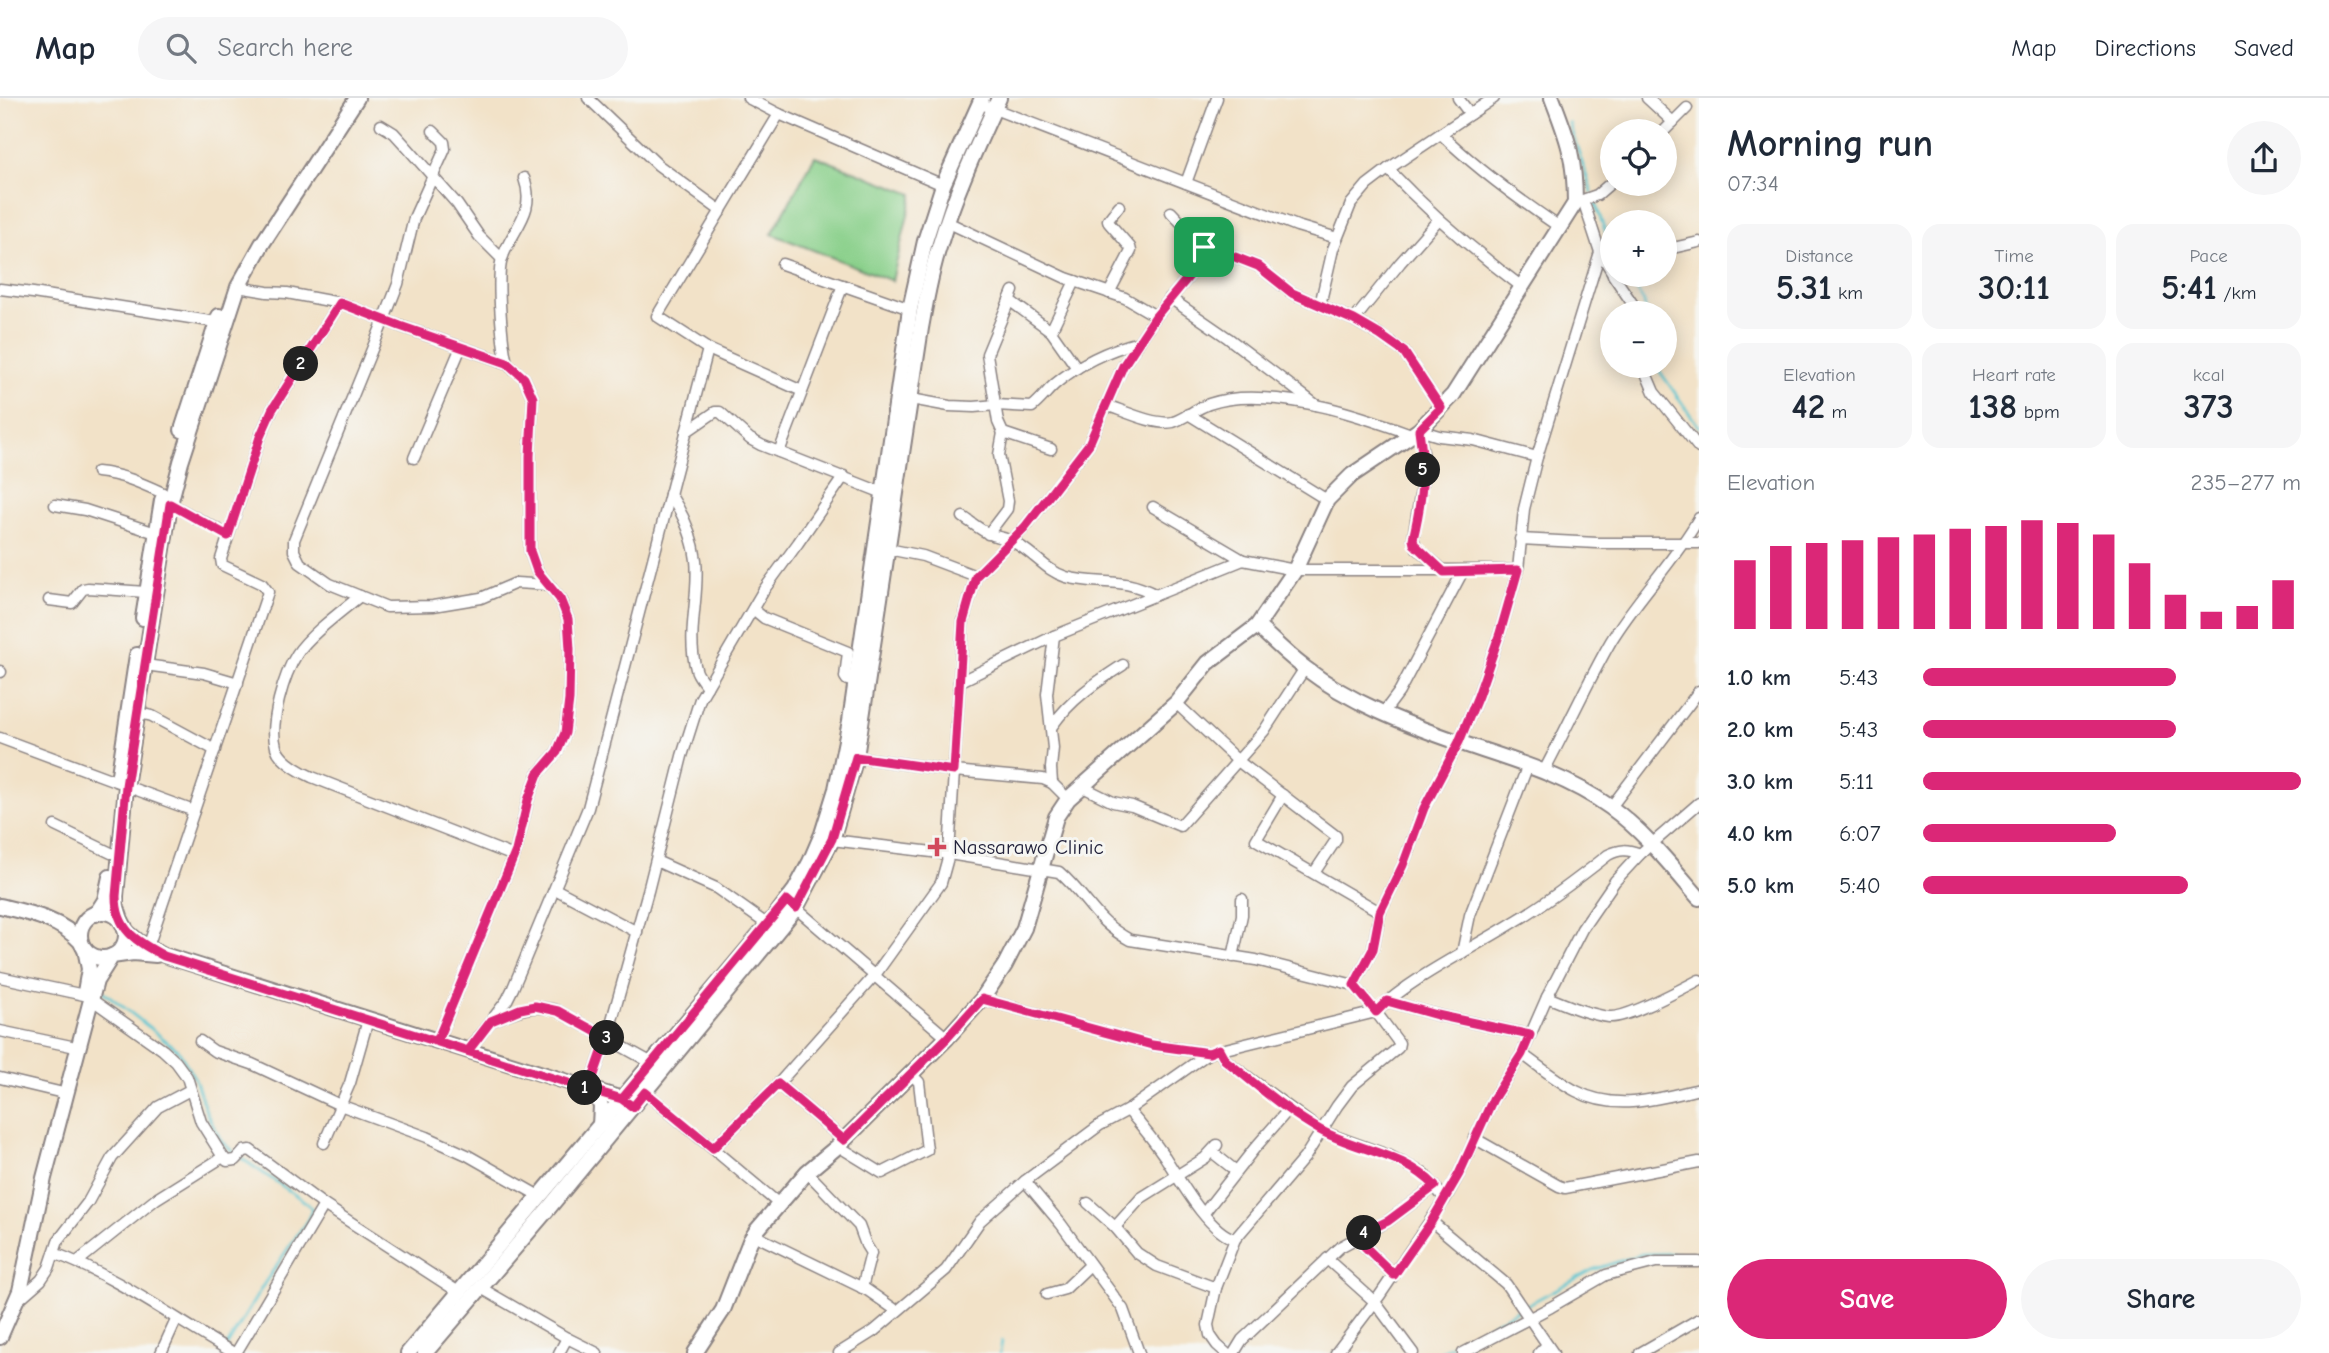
<!DOCTYPE html>
<html lang="en">
<head>
<meta charset="utf-8">
<style>
  :root { --surface:#fff; --page:#f6f6f7; --text:#1f2937; --muted:#747a83; --line:#e0e1e3; --accent:#db2777 }
  body { margin:0; font-family:"Comic Neue",sans-serif; background:var(--page); color:var(--text); height:100vh; display:flex; flex-direction:column; font-size:26px; white-space:nowrap }
  * { box-sizing:border-box; margin:0 }
  p { font-size:23px; color:var(--muted) }
  .icon { flex:none; width:38px; height:38px; fill:none; stroke:currentColor; stroke-width:2; stroke-linecap:round; stroke-linejoin:round }
  .map { position:relative; flex:1; overflow:hidden }
  .side { display:flex; flex-direction:column; background:var(--surface); width:630px }
  .side>* { flex:none }
  .buttons { position:absolute; left:1600px; top:21px; display:grid; gap:14px }
  .buttons a { display:grid; place-items:center; width:77px; height:77px; border-radius:50%; background:var(--surface); box-shadow:0 4px 18px #0003; font-size:35px }
  .pin { position:absolute; display:grid; place-items:center; width:60px; height:60px; color:#fff; margin:-30px; border-radius:14px; box-shadow:0 4px 10px #0006 }
  .km { position:absolute; width:35px; height:35px; margin:-18px; border-radius:50%; background:#222; color:#fff; font-size:19px; line-height:35px; text-align:center }
  .round { display:grid; place-items:center; flex:none; width:74px; height:74px; border-radius:37px; background:var(--page) }
  .head { display:flex; align-items:center; justify-content:space-between; height:119px; padding:0 28px }
  h1 { font-size:38px; font-weight:700; line-height:52px }
  .stats { display:grid; grid-template-columns:repeat(3,1fr); gap:10px; height:119px; padding:7px 28px }
  .stats div { display:grid; align-content:center; border-radius:18px; background:var(--page); text-align:center }
  .stats b { font-size:35px; font-weight:700 }
  .stats small { font-size:19px; font-weight:400 }
  .stats p { font-size:19px }
  .chart { height:196px; padding:14px 28px }
  .chart p { display:flex; justify-content:space-between }
  .chart svg { width:100%; height:126px; margin-top:7px; stroke:var(--accent); stroke-width:6 }
  .action { display:flex; gap:14px; margin-top:auto; padding:14px 28px }
  .action a { flex:1; height:80px; border-radius:42px; background:var(--accent); color:#fff; font-size:28px; font-weight:700; line-height:80px; text-align:center }
  .action a+a { background:var(--page); color:var(--text) }
  ul { padding:0 28px; list-style:none; font-size:23px }
  li { display:grid; grid-template-columns:112px 84px 1fr; align-items:center; height:52px }
  li i { height:18px; border-radius:9px; background:var(--accent) }
  header { display:flex; align-items:center; gap:42px; box-sizing:border-box; height:98px; padding:0 35px; background:var(--surface); border-bottom:2px solid var(--line) }
  header strong { font-size:33px }
  nav { display:flex; gap:38px; margin-inline-start:auto; font-size:24px }
  .search { width:490px; height:63px; background:var(--page); display:flex; align-items:center; gap:18px; box-sizing:border-box; padding:0 24px; border-radius:38px; color:var(--muted); font-size:26px }
  main { display:flex; flex:1; min-height:0 }
  .map>svg:first-child { display:block }
  .pitch { fill:#8ad08b; stroke:#567963; stroke-width:2 }
  .lines { fill:none; stroke-linecap:round; stroke-linejoin:round }
  .stream { stroke:#5ac6d3; stroke-width:2.5 }
  .street-casing { stroke:#8a8282; stroke-width:13 }
  .secondary-casing { stroke:#8a8282; stroke-width:18 }
  .primary-casing { stroke:#8a8282; stroke-width:18 }
  .street { stroke:#fff; stroke-width:10 }
  .secondary { stroke:#fff; stroke-width:14 }
  .primary { stroke:#fff; stroke-width:14 }
  .route-casing { stroke:#fff; stroke-width:14 }
  .route { stroke:#db2777; stroke-width:9 }
  .poi-dot { fill:#d1495b; stroke:#f6f6f2; stroke-width:2.5 }
  .labels { text-anchor:middle; dominant-baseline:central; stroke-width:6; stroke-linejoin:round; paint-order:stroke }
  .poi-label { font-size:21px; fill:#22223b; stroke:#f6f6f2; text-anchor:start }
</style>
</head>
<body>
<header>
<strong>Map</strong>
<div class="search"><svg class="icon" aria-label="search" viewBox="0 0 24 24"><circle cx="10" cy="10" r="6"/><path d="M15 15l6 6"/></svg>Search here</div>
<nav><a>Map</a><a>Directions</a><a>Saved</a></nav>
</header>
<main>
<div class="map">
<svg width="1699" height="1255" viewBox="0 0 1699 1255">
  <rect width="100%" height="100%" fill="#f6f6f2"/>
  <filter id="ink" filterUnits="userSpaceOnUse"><feTurbulence type="fractalNoise" baseFrequency=".0143" numOctaves="2"/><feDisplacementMap in="SourceGraphic" scale="14" xChannelSelector="R" yChannelSelector="G"/><feConvolveMatrix kernelMatrix="1 2 1 2 8 2 1 2 1" color-interpolation-filters="sRGB"/></filter>
  <filter id="wash" filterUnits="userSpaceOnUse"><feTurbulence type="fractalNoise" baseFrequency=".00686" numOctaves="4" result="noise"/><feDisplacementMap in="SourceGraphic" scale="28" xChannelSelector="R" yChannelSelector="G"/><feGaussianBlur stdDeviation="1.57" result="paint"/><feColorMatrix in="noise" values="0 0 0 0 0 0 0 0 0 0 0 0 0 0 0 0 0 1.4 0 .05"/><feComposite in="paint" operator="in"/></filter>
  <g filter="url(#wash)">
    <rect width="100%" height="100%" fill="#f2e2c8"/>
    <!-- pitch -->
    <polygon class="pitch" points="815,58 913,96 892,183 772,136"/>
    <g class="lines">
      <!-- stream -->
      <g class="stream">
        <polyline points="1569,25 1592,95"/>
        <polyline points="1594,102 1612,152"/>
        <polyline points="1626,177 1644,204 1646,215"/>
        <polyline points="1656,268 1699,329"/>
        <polyline points="103,893 178,952 195,981 207,1016 222,1044 236,1056"/>
        <polyline points="227,1248 264,1186 308,1121 312,1111 307,1105 241,1060"/>
        <polyline points="1000,1255 1002,1243"/>
        <polyline points="1437,1255 1592,1172 1642,1156 1699,1155"/>
      </g>
    </g>
  </g>
  <g filter="url(#ink)">
    <g class="lines">
      <!-- street casing -->
      <g class="street-casing">
        <g id="street">
          <polyline points="588,0 658,67 721,113"/>
          <polyline points="748,0 779,16 657,218 708,251 802,293"/>
          <polyline points="1458,0 1470,16"/>
          <polyline points="1647,0 1673,24"/>
          <polyline points="979,5 1297,128 1337,140"/>
          <polyline points="779,16 943,87"/>
          <polyline points="381,27 394,35 404,46 457,106 479,138 502,161"/>
          <polyline points="433,33 444,44 445,51 414,120 398,186 384,222 294,442 294,453 300,465 330,486 387,509 433,508 481,500 516,485 549,487"/>
          <polyline points="1664,33 1687,10"/>
          <path d="M 1441,36 C 1478,72 1518,101 1561,130"/>
          <path d="M 1388,71 C 1429,114 1474,153 1522,189"/>
          <polyline points="1186,85 1217,0"/>
          <polyline points="1580,103 1597,97 1612,84"/>
          <polyline points="947,124 1066,180 1125,200 1156,218"/>
          <polyline points="1204,149 1235,159 1258,168 1292,195 1354,222 1380,237 1404,254 1441,310"/>
          <polyline points="1664,152 1699,144"/>
          <polyline points="1600,154 1612,174"/>
          <polyline points="782,166 910,211"/>
          <polyline points="1613,177 1634,208 1635,215"/>
          <polyline points="238,189 267,194 287,195 340,205 400,228 507,265 524,280 533,300 530,358 530,453 537,473 560,501 568,521 570,551 569,602 565,635 557,654 538,676 528,702 516,753 437,943"/>
          <polyline points="0,191 33,195 222,225"/>
          <polyline points="1013,193 987,256 998,324 1003,335 1051,351"/>
          <polyline points="1109,195 1131,153 1130,149 1109,125 1108,122 1119,108"/>
          <polyline points="1170,200 1228,240 1316,307"/>
          <polyline points="1009,202 1051,233 1077,270"/>
          <polyline points="1320,207 1333,151 1351,106 1367,87 1388,71 1494,0"/>
          <polyline points="1354,222 1400,165 1439,121"/>
          <polyline points="1051,233 1075,183"/>
          <path d="M 507,265 C 502,246 496,178 502,161 C 512,130 537,115 524,80"/>
          <polyline points="1643,268 1654,294 1699,350"/>
          <path d="M 911,301 L 949,308 L 974,309 L 996,307 L 1032,309 C 1041,302 1047,293 1055,286 C 1080,265 1108,252 1139,244"/>
          <path d="M 1106,307 C 1124,313 1155,328 1173,324 C 1183,321 1193,313 1202,309 C 1212,304 1228,301 1239,300 C 1298,297 1356,316 1411,336"/>
          <polyline points="1188,316 1327,402"/>
          <polyline points="686,334 715,314 720,314 750,341 761,347 883,395"/>
          <polyline points="779,354 843,187"/>
          <polyline points="414,360 461,249"/>
          <path d="M 97,374 C 121,376 141,385 163,395"/>
          <path d="M 670,396 C 683,416 693,438 696,462 C 700,498 686,535 696,571 C 697,577 703,583 707,589"/>
          <polyline points="170,406 228,437"/>
          <polyline points="55,407 85,412 156,435"/>
          <polyline points="1153,409 1243,462"/>
          <path d="M 963,419 C 971,424 981,433 990,436 C 997,439 1005,440 1011,443 C 1032,452 1045,473 1066,479 C 1100,488 1122,478 1156,497"/>
          <polyline points="988,436 1007,411 1008,403 999,357 1003,335"/>
          <polyline points="1520,441 1597,445 1699,445"/>
          <polyline points="888,451 923,458 976,478"/>
          <polyline points="1444,473 1417,450 1413,441 1422,386 1424,360 1419,332 1439,338 1473,342 1537,359"/>
          <path d="M 360,498 C 343,512 309,537 297,556 C 284,576 269,626 276,649 C 280,663 299,673 312,679 L 514,758"/>
          <polyline points="49,502 72,505 83,491 88,490 146,494"/>
          <polyline points="753,511 764,520 848,554 845,579 847,582 855,584"/>
          <polyline points="145,567 204,575 238,585"/>
          <polyline points="0,573 1,574"/>
          <polyline points="959,584 1054,538 1243,462 1295,472 1518,472"/>
          <polyline points="1176,605 1238,663 1336,738 1336,742 1314,775"/>
          <polyline points="1384,614 1399,594 1463,473"/>
          <polyline points="139,615 152,618 215,652"/>
          <path d="M 1052,628 C 1071,601 1095,585 1123,567"/>
          <polyline points="0,640 118,684"/>
          <polyline points="856,659 954,673 1043,681 1052,685 1068,701"/>
          <path d="M 1544,673 C 1567,630 1587,585 1611,543 C 1637,500 1674,464 1699,420"/>
          <polyline points="1052,685 1051,670 1053,650 1047,596 1054,538"/>
          <polyline points="126,688 194,713"/>
          <polyline points="1081,688 1113,704 1132,708 1180,728 1264,633 1305,570"/>
          <polyline points="1283,697 1256,742 1380,814 1403,767 1424,710 1459,644 1478,598 1500,535 1518,472 1524,411 1537,359 1600,154 1583,102"/>
          <polyline points="1611,709 1699,593"/>
          <polyline points="55,728 111,755"/>
          <path d="M 832,742 L 949,756 L 1059,774 C 1088,799 1094,823 1130,842 L 1256,862 L 1354,887 L 1376,914 L 1209,955 L 1128,1012 L 1100,1027 L 1025,1083 L 980,1123 L 946,1172 L 874,1233 L 839,1255"/>
          <polyline points="656,763 716,790 768,827"/>
          <polyline points="555,791 637,834"/>
          <polyline points="791,806 947,940"/>
          <polyline points="148,849 268,494 262,486 222,467 221,461 260,339 272,312 340,205"/>
          <polyline points="1462,855 1470,817 1528,667"/>
          <polyline points="1233,859 1242,817 1242,801"/>
          <polyline points="0,879 84,897"/>
          <polyline points="1354,887 1373,851 1380,814"/>
          <path d="M 1547,899 C 1567,907 1587,916 1609,919 C 1627,921 1681,891 1699,882"/>
          <polyline points="982,901 1152,947 1209,955"/>
          <polyline points="1387,903 1437,917 1530,937"/>
          <path d="M 494,922 C 516,912 534,905 558,913 L 652,965"/>
          <polyline points="0,933 71,948"/>
          <polyline points="200,943 214,953 252,966 340,1007 427,1039 467,1057 541,1099"/>
          <polyline points="1219,952 1225,962 1321,1033 1388,1057 1424,1076 1445,1101"/>
          <polyline points="468,953 507,902 513,890 588,710 708,251"/>
          <path d="M 1522,956 C 1539,968 1557,983 1576,993 C 1615,1014 1658,1001 1699,991"/>
          <polyline points="0,980 59,994"/>
          <polyline points="778,986 844,1042"/>
          <polyline points="589,991 607,940 648,793 682,658 700,601 763,493 798,445 844,378"/>
          <polyline points="645,994 779,1106"/>
          <path d="M 1128,1012 C 1141,1027 1154,1043 1165,1059 C 1179,1081 1209,1135 1235,1141"/>
          <polyline points="1474,1040 1559,1088 1565,1090 1699,1064"/>
          <polyline points="324,1045 350,985 368,922"/>
          <polyline points="838,1048 882,1075 927,1052 919,984 910,975"/>
          <polyline points="713,1050 778,986 875,877 941,785 949,756 963,524 976,478 1025,429 1089,346 1123,268 1156,218 1195,171 1204,149 1171,114"/>
          <polyline points="1212,1054 1236,1073"/>
          <polyline points="223,1059 227,1063 236,1062 244,1053 250,1052 324,1107 460,1195"/>
          <polyline points="807,1074 859,1128 866,1147 871,1155 862,1190"/>
          <polyline points="1025,1083 1061,1126 1123,1211 1139,1255"/>
          <polyline points="1088,1105 1115,1129 1137,1155 1157,1168 1216,1190"/>
          <polyline points="1204,1115 1254,1051 1289,1011"/>
          <polyline points="1431,1123 1506,1186 1553,1255"/>
          <polyline points="1115,1129 1141,1100 1205,1060 1217,1047"/>
          <polyline points="754,1137 867,1192 897,1213"/>
          <polyline points="1355,1139 1394,1177"/>
          <path d="M 54,1155 C 116,1178 176,1222 234,1255"/>
          <polyline points="1327,1161 1375,1204 1413,1255"/>
          <polyline points="77,1164 156,1101 223,1059 201,1024 187,979 176,964 163,952 91,901"/>
          <polyline points="481,1190 567,1240 597,1255"/>
          <polyline points="1047,1196 1065,1191 1090,1167"/>
          <polyline points="17,1203 41,1182 49,1170 58,1143 88,1104 112,1060 158,1009 190,992"/>
          <polyline points="161,1255 176,1222"/>
          <polyline points="236,1255 324,1107"/>
          <polyline points="559,1255 567,1240"/>
          <path d="M 1226,1255 L 1217,1247 L 1210,1237 L 1208,1227 L 1216,1190 L 1235,1141 L 1305,1059 L 1337,1008 L 1352,988 L 1398,950 L 1399,945 L 1376,914 C 1413,878 1472,851 1516,823 C 1548,804 1579,780 1608,757 C 1620,751 1627,751 1640,756"/>
          <polyline points="1234,1255 1242,1242 1340,1149 1388,1123 1435,1088"/>
          <polyline points="1336,1255 1380,1197 1445,1101 1459,1076 1493,1001 1522,956 1547,899 1582,831 1615,783 1640,756 1699,705"/>
          <polyline points="1463,1255 1551,1209 1606,1177 1656,1164 1699,1164"/>
          <polyline points="1539,1255 1547,1247"/>
          <polyline points="1640,1255 1699,1221"/>
        </g>
      </g>
      <!-- secondary casing -->
      <g class="secondary-casing">
        <g id="secondary">
          <polyline points="182,332 219,218"/>
          <polyline points="143,520 162,402"/>
          <path d="M 1257,528 C 1273,542 1288,558 1305,570 C 1349,604 1406,626 1458,644 C 1511,662 1564,676 1610,709 C 1644,733 1672,769 1699,800"/>
          <polyline points="119,676 137,557"/>
          <path d="M 0,808 C 29,815 60,821 81,844"/>
          <circle cx="103" cy="837" r="23"/>
          <polyline points="96,816 105,802 110,779"/>
          <polyline points="122,825 116,807 116,798 126,688 170,406 181,364 238,189 262,146 357,0"/>
          <polyline points="125,832 139,844 164,857 622,1001 630,1007"/>
          <polyline points="85,894 89,871 85,851"/>
          <polyline points="0,1239 20,1193 44,1080 96,883 112,858 133,855 156,857"/>
          <path d="M 695,1255 L 723,1212 L 750,1143 L 757,1132 L 807,1074 L 838,1048 L 947,940 L 982,901 L 1005,867 L 1024,830 L 1056,719 L 1068,701 L 1176,605 L 1208,565 L 1257,528 L 1295,472 L 1327,402 L 1352,377 L 1419,332 L 1453,297 L 1575,105 C 1575,60 1568,41 1552,0"/>
        </g>
      </g>
      <!-- primary casing -->
      <g class="primary-casing">
        <g id="primary">
          <polyline points="594,993 601,1008 600,1027"/>
          <polyline points="408,1255 772,822 795,792 810,764 822,736 836,691 850,623 910,211 925,143 943,87 982,0"/>
          <path d="M 425,1255 L 548,1111 L 796,810 L 832,742 L 856,659 L 921,230 C 926,202 931,173 940,146 C 955,95 977,48 999,0"/>
        </g>
      </g>
      <!-- street -->
      <use href="#street" class="street"/>
      <!-- secondary -->
      <use href="#secondary" class="secondary"/>
      <!-- primary -->
      <use href="#primary" class="primary"/>
    </g>
  </g>
  <g class="lines" filter="url(#ink)">
    <!-- route casing -->
    <g class="route-casing">
      <path id="route" d="M 1204,149 L 1195,171 L 1156,218 L 1123,268 L 1089,346 L 1025,429 L 976,478 L 963,524 L 954,673 L 856,659 L 832,741 L 796,810 L 787,802 L 622,1001 L 594,993 L 164,858 C 136,843 116,832 116,798 L 126,688 L 170,406 L 228,438 L 260,339 L 272,312 L 340,205 L 400,228 L 507,265 L 524,280 L 533,300 L 530,358 L 530,453 L 537,473 L 560,501 L 568,521 L 570,551 L 569,602 L 565,635 L 557,654 L 538,676 L 528,702 L 516,753 L 437,943 L 468,953 L 491,923 L 520,911 L 535,908 L 558,913 L 607,940 L 589,991 L 622,1001 L 633,1009 L 645,994 L 713,1050 L 778,986 L 844,1042 L 947,940 L 982,901 L 1152,947 L 1209,955 L 1219,951 L 1225,962 C 1256,986 1286,1013 1320,1032 C 1358,1053 1404,1055 1435,1088 L 1388,1123 L 1355,1139 L 1394,1177 L 1431,1124 L 1459,1076 L 1493,1001 L 1522,956 L 1530,937 L 1437,917 L 1387,903 L 1376,914 L 1354,887 L 1373,851 L 1380,814 L 1403,767 L 1424,710 L 1459,644 L 1478,598 L 1500,535 L 1518,472 L 1444,474 L 1414,446 L 1413,441 C 1422,403 1426,371 1419,332 L 1441,310 L 1404,254 L 1380,237 L 1354,222 L 1292,195 L 1258,168 L 1235,159 L 1204,149"/>
    </g>
    <!-- route -->
    <use href="#route" class="route"/>
  </g>
  <!-- markers -->
  <path class="poi-dot" d="M933.5 738.5h7v7h7v7h-7v7h-7v-7h-7v-7h7z"/>
  <g class="labels">
    <!-- poi labels -->
    <g class="poi-label">
      <text x="953" y="749">Nassarawo Clinic</text>
    </g>
  </g>
</svg>
<div class="buttons">
<a><svg class="icon" aria-label="locate" viewBox="0 0 24 24"><circle cx="12" cy="12" r="6"/><path d="M12 2v4M12 18v4M2 12h4M18 12h4"/></svg></a>
<a>+</a>
<a>−</a>
</div>
<div class="pin" style="left:1204px;top:149px;background:#1e9e55"><svg class="icon" aria-label="arrive" viewBox="0 0 24 24"><path d="M6 21V4h12l-3 4 3 4H6"/></svg></div>
<b class="km" style="left:585px;top:990px">1</b>
<b class="km" style="left:301px;top:266px">2</b>
<b class="km" style="left:607px;top:940px">3</b>
<b class="km" style="left:1364px;top:1135px">4</b>
<b class="km" style="left:1423px;top:372px">5</b>
</div>
<section class="side">
<div class="head"><div><h1>Morning run</h1><p>07:34</p></div><a class="round"><svg class="icon" aria-label="share" viewBox="0 0 24 24"><path d="M12 15V3M7 8l5-5 5 5M5 13v7h14v-7"/></svg></a></div>
<div class="stats">
<div><p>Distance</p><b>5.31<small> km</small></b></div>
<div><p>Time</p><b>30:11</b></div>
<div><p>Pace</p><b>5:41<small> /km</small></b></div>
</div>
<div class="stats">
<div><p>Elevation</p><b>42<small> m</small></b></div>
<div><p>Heart rate</p><b>138<small> bpm</small></b></div>
<div><p>kcal</p><b>373</b></div>
</div>
<div class="chart"><p><span>Elevation</span>235–277 m</p>
<svg viewBox="0 0 160 44" preserveAspectRatio="none"><path d="M5 44V20M15 44V15M25 44V14M35 44V13M45 44V12M55 44V11M65 44V9M75 44V8M85 44V6M95 44V7M105 44V11M115 44V21M125 44V32M135 44V38M145 44V36M155 44V27"/></svg>
</div>
<ul>
<li><b>1.0 km</b>5:43<i style="width:67%"></i></li>
<li><b>2.0 km</b>5:43<i style="width:67%"></i></li>
<li><b>3.0 km</b>5:11<i style="width:100%"></i></li>
<li><b>4.0 km</b>6:07<i style="width:51%"></i></li>
<li><b>5.0 km</b>5:40<i style="width:70%"></i></li>
</ul>
<div class="action"><a>Save</a><a>Share</a></div>
</section>
</main>
</body>
</html>
